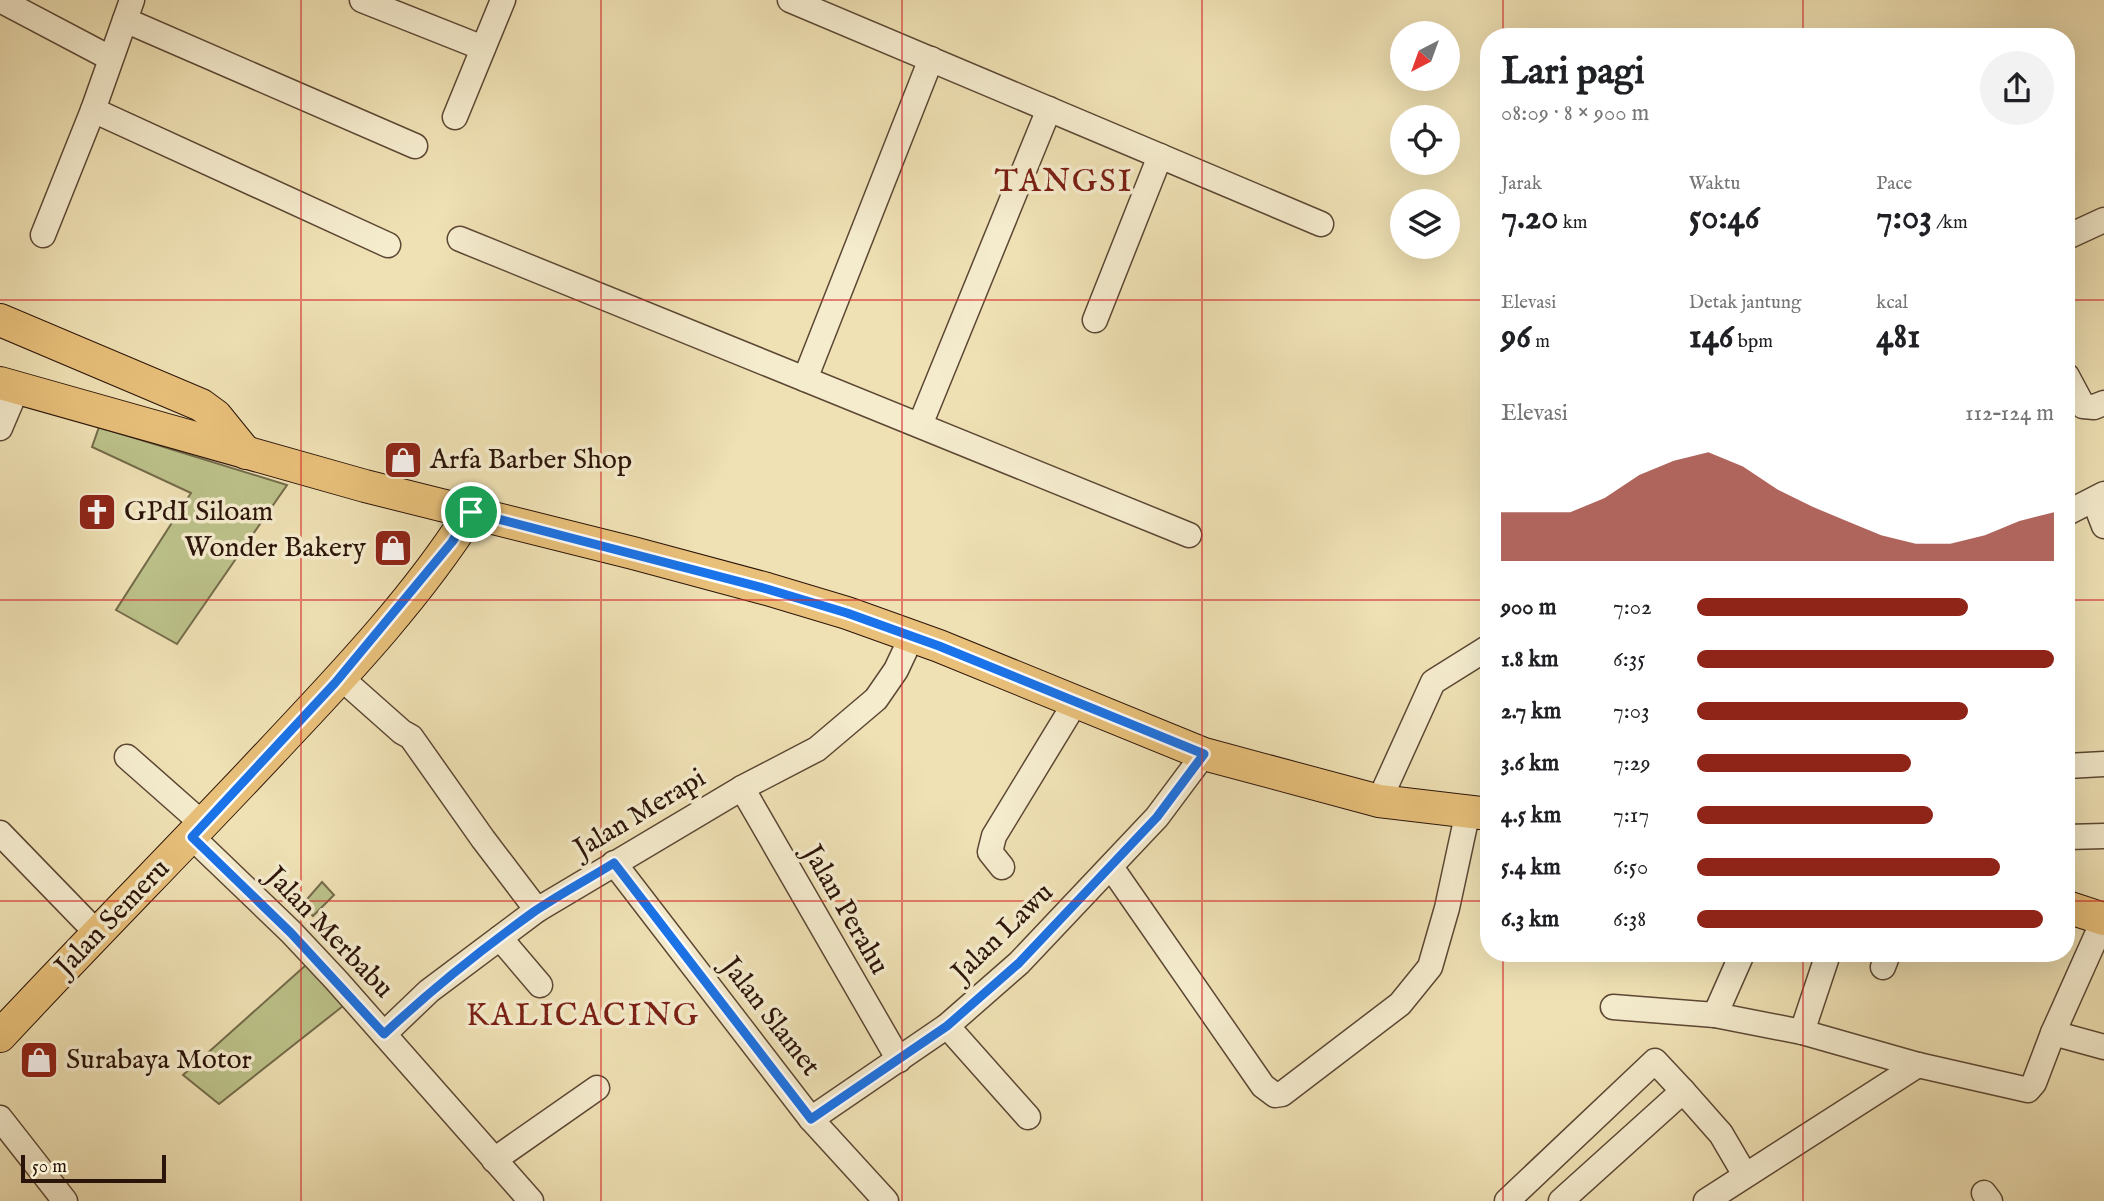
<!DOCTYPE html>
<html lang="id">
<head>
<meta charset="utf-8">
<style>
  :root { --surface:#fff; --page:#f2f2f2; --text:#202124; --muted:#757577; --accent:#8f2418 }
  body { margin:0; font-family:"IM FELL English",serif; background:var(--page); color:var(--text); height:100vh; display:flex; flex-direction:column; font-size:26px; white-space:nowrap }
  * { box-sizing:border-box; margin:0 }
  p { font-size:23px; color:var(--muted) }
  .icon { flex:none; width:38px; height:38px; fill:none; stroke:currentColor; stroke-width:2; stroke-linecap:round; stroke-linejoin:round }
  .map { position:relative; flex:1; overflow:hidden }
  .drawer { position:absolute; left:1480px; top:28px; width:595px; height:934px; display:flex; flex-direction:column; background:var(--surface); border-radius:28px; box-shadow:0 7px 28px #0002 }
  .drawer>* { flex:none }
  .needle { width:46px; rotate:221deg }
  .buttons { position:absolute; left:1390px; top:21px; display:grid; gap:14px }
  .buttons a { display:grid; place-items:center; width:70px; height:70px; border-radius:50%; background:var(--surface); box-shadow:0 7px 28px #0002; font-size:35px }
  .scale { position:absolute; left:21px; bottom:18px; width:145px; box-sizing:border-box; padding-left:7px; border:4px solid #2b1409; border-top:0; font-size:19px; line-height:24px; white-space:nowrap; color:#2b1409; -webkit-text-stroke:5px #f5ecce; paint-order:stroke }
  .pin { position:absolute; display:grid; place-items:center; width:60px; height:60px; color:#fff; margin:-30px; border:4px solid #fff; border-radius:50%; box-shadow:0 2px 7px #0007 }
  .round { display:grid; place-items:center; flex:none; width:74px; height:74px; border-radius:37px; background:var(--page) }
  .summary { display:flex; align-items:center; justify-content:space-between; height:119px; padding:0 21px }
  h1 { font-size:38px; font-weight:700; line-height:52px }
  .figures { display:grid; grid-template-columns:repeat(3,1fr); gap:10px; height:119px; padding:7px 21px }
  .figures div { display:grid; align-content:center }
  .figures b { font-size:35px; font-weight:700 }
  .figures small { font-size:19px; font-weight:400 }
  .figures p { font-size:19px }
  .chart { height:196px; padding:14px 21px }
  .chart p { display:flex; justify-content:space-between }
  .chart svg { width:100%; height:126px; margin-top:7px; fill:var(--accent); opacity:.7 }
  ul { padding:0 21px; list-style:none; font-size:23px }
  li { display:grid; grid-template-columns:112px 84px 1fr; align-items:center; height:52px }
  li i { height:18px; border-radius:9px; background:var(--accent) }
  .map>svg:first-child { display:block }
  .green { fill:#bcc28a; stroke:#746b4a; stroke-width:2 }
  .lines { fill:none; stroke-linecap:round; stroke-linejoin:round }
  .minor-casing { stroke:#5c4734; stroke-width:27 }
  .major-casing { stroke:#2b1409; stroke-width:34 }
  .minor { stroke:#f5ecce; stroke-width:24 }
  .major { stroke:#e8c07a; stroke-width:32 }
  .route-casing { stroke:#fff; stroke-width:14 }
  .route { stroke:#1a73e8; stroke-width:9 }
  .grid { fill:none; stroke:#d62828; stroke-width:2; stroke-opacity:0.55 }
  .labels { text-anchor:middle; dominant-baseline:central; stroke-width:7; stroke-linejoin:round; paint-order:stroke }
  .poi-label { font-size:28px; fill:#2b1409; stroke:#f5ecce; text-anchor:start }
  .street-label { font-size:28px; fill:#2b1409; stroke:#f5ecce }
  .quarter-label { font-size:32px; letter-spacing:2px; fill:#7a1f14; stroke:#f5ecce }
</style>
</head>
<body>
<div class="map">
<svg width="2104" height="1201" viewBox="0 0 2104 1201">
  <rect width="100%" height="100%" fill="#efe1b4"/>
  <filter id="stains"><feTurbulence type="fractalNoise" baseFrequency=".00286" numOctaves="4"/><feColorMatrix values="0 0 0 0 .2 0 0 0 0 .09 0 0 0 0 .02 0 0 0 .5 -.17"/></filter>
  <radialGradient id="worn" r=".72"><stop offset=".6" stop-color="#630" stop-opacity="0"/><stop offset="1" stop-color="#630" stop-opacity=".3"/></radialGradient>
  <!-- green -->
  <g class="green">
    <polygon points="99,427 287,485 177,644 116,610 191,493 92,447"/>
    <polygon points="322,882 334,895 313,916 302,905"/>
    <polygon points="306,965 343,1006 219,1104 183,1075"/>
  </g>
  <g class="lines">
    <!-- minor casing -->
    <g class="minor-casing">
      <g id="minor">
        <polyline points="0,0 110,58"/>
        <polyline points="362,0 483,48"/>
        <polyline points="790,0 1321,224"/>
        <polyline points="125,20 415,146"/>
        <polyline points="93,110 388,245"/>
        <polyline points="455,117 503,0"/>
        <polyline points="43,235 93,110 132,0"/>
        <polyline points="2067,237 2104,220"/>
        <polyline points="460,239 1189,535"/>
        <polyline points="1095,320 1160,156"/>
        <polyline points="2067,376 2083,406 2094,407 2104,403"/>
        <polyline points="805,379 931,59"/>
        <polyline points="920,425 1049,109"/>
        <polyline points="0,428 17,388"/>
        <polyline points="2094,500 2104,526"/>
        <polyline points="2067,513 2104,494"/>
        <polyline points="340,677 402,732 411,737 483,839 537,910"/>
        <polyline points="127,757 204,825"/>
        <polyline points="2067,766 2104,764"/>
        <polyline points="742,788 899,1060"/>
        <polyline points="1379,801 1433,682 1489,647"/>
        <polyline points="0,833 96,932"/>
        <polyline points="192,837 291,932 337,981 531,1201"/>
        <polyline points="2067,837 2104,836"/>
        <polyline points="614,863 811,1119 886,1201"/>
        <polyline points="1002,867 990,852 994,836 1075,703"/>
        <polyline points="1111,867 1263,1086 1275,1095 1282,1094 1400,1004 1430,967 1447,908 1468,811"/>
        <polyline points="500,938 540,985"/>
        <polyline points="1883,967 1888,954"/>
        <polyline points="1613,1007 1715,1015 1742,954"/>
        <polyline points="1715,1015 1802,1032 1918,1065 2028,1090 2034,1083 2053,1033 2104,919"/>
        <polyline points="947,1026 1028,1117"/>
        <polyline points="1802,1032 1828,954"/>
        <polyline points="2053,1033 2104,1047"/>
        <polyline points="384,1034 429,991 537,910 742,788 817,749 876,699 896,670 912,636"/>
        <polyline points="0,1118 65,1201"/>
        <polyline points="811,1119 947,1026 1019,963 1157,817 1204,754"/>
        <polyline points="494,1160 597,1088"/>
        <polyline points="1984,1193 1990,1201"/>
        <polyline points="1507,1201 1655,1061 1683,1091"/>
        <polyline points="1561,1201 1683,1091 1721,1134 1745,1175"/>
        <polyline points="1706,1201 1918,1065"/>
      </g>
    </g>
    <!-- major casing -->
    <g class="major-casing">
      <g id="major">
        <polyline points="0,320 201,405 216,416 246,453"/>
        <polyline points="0,383 365,486 633,553 767,589 847,613 939,646 1204,754 1379,801 1489,814"/>
        <polyline points="2067,907 2104,919"/>
        <path d="M 0,1036 C 94,935 191,838 285,737 C 351,667 419,594 471,512"/>
      </g>
    </g>
    <!-- minor -->
    <use href="#minor" class="minor"/>
    <!-- major -->
    <use href="#major" class="major"/>
  </g>
  <g class="lines">
    <!-- route casing -->
    <g class="route-casing">
      <path id="route" d="M 471,512 L 767,589 L 847,613 L 939,646 L 1204,754 L 1157,817 L 1019,963 L 947,1026 L 811,1119 L 614,863 C 588,879 560,894 535,911 C 482,949 432,989 384,1034 L 291,933 L 192,837 L 335,683 L 452,542 Z"/>
    </g>
    <!-- route -->
    <use href="#route" class="route"/>
  </g>
  <!-- grid -->
  <path class="grid" d="M 301,0 L 301,1201M 601,0 L 601,1201M 902,0 L 902,1201M 1202,0 L 1202,1201M 1503,0 L 1503,37M 1803,0 L 1803,37M 0,300 L 1489,300M 2067,300 L 2104,300M 0,600 L 1489,600M 2067,600 L 2104,600M 0,901 L 1489,901M 2067,901 L 2104,901M 1503,954 L 1503,1201M 1803,954 L 1803,1201"/>
  <!-- icons -->
  <defs>
    <g id="shop-square" transform="scale(2.0125)"><rect x="-9" y="-9" width="18" height="18" rx="4" fill="#8f2418" stroke="#f5ecce"/><path d="M-5-2.5h2.3a2.7 3.5 0 0 1 5.4 0H5L5.5 6h-11ZM-1.5-2.5h3a1.5 2.3 0 0 0-3 0Z" fill="#fff"/></g>
    <g id="church-square" transform="scale(2.0125)"><rect x="-9" y="-9" width="18" height="18" rx="4" fill="#8f2418" stroke="#f5ecce"/><path d="M-1.2-6h2.4v3.5h3.3v2.4h-3.3V6h-2.4V-.1h-3.3v-2.4h3.3Z" fill="#fff"/></g>
  </defs>
  <g fill-rule="evenodd">
    <use href="#shop-square" x="403" y="460"/>
    <use href="#church-square" x="97" y="512"/>
    <use href="#shop-square" x="393" y="548"/>
    <use href="#shop-square" x="39" y="1060"/>
  </g>
  <g class="labels">
    <!-- poi labels -->
    <g class="poi-label">
      <text x="430" y="460">Arfa Barber Shop</text>
      <text x="124" y="512">GPdI Siloam</text>
      <text x="366" y="548" text-anchor="end">Wonder Bakery</text>
      <text x="66" y="1060">Surabaya Motor</text>
    </g>
    <!-- street labels -->
    <g class="street-label">
      <text transform="translate(640 814) rotate(-31)">Jalan Merapi</text>
      <text transform="translate(845 910) rotate(60)">Jalan Perahu</text>
      <text transform="translate(113 918) rotate(-46)">Jalan Semeru</text>
      <text transform="translate(329 933) rotate(46)">Jalan Merbabu</text>
      <text transform="translate(1003 933) rotate(-44)">Jalan Lawu</text>
      <text transform="translate(770 1017) rotate(52)">Jalan Slamet</text>
    </g>
    <!-- quarter labels -->
    <g class="quarter-label">
      <text x="1064" y="182">TANGSI</text>
      <text x="583" y="1016">KALICACING</text>
    </g>
  </g>
  <rect width="100%" height="100%" filter="url(#stains)"/>
  <rect width="100%" height="100%" fill="url(#worn)"/>
</svg>
<div class="buttons">
<a><svg class="needle" viewBox="-14 -14 28 28"><path d="M0-13l5 13h-10z" fill="#e53935"/><path d="M0 13l5-13h-10z" fill="#757577"/></svg></a>
<a><svg class="icon" aria-label="locate" viewBox="0 0 24 24"><circle cx="12" cy="12" r="6"/><path d="M12 2v4M12 18v4M2 12h4M18 12h4"/></svg></a>
<a><svg class="icon" aria-label="layers" viewBox="0 0 24 24"><path d="M12 4l9 5-9 5-9-5zM3 14l9 5 9-5"/></svg></a>
</div>
<div class="scale">50 m</div>
<div class="pin" style="left:471px;top:512px;background:#1e9e55"><svg class="icon" aria-label="arrive" viewBox="0 0 24 24"><path d="M6 21V4h12l-3 4 3 4H6"/></svg></div>
<section class="drawer">
<div class="summary"><div><h1>Lari pagi</h1><p>08:09 · 8 × 900 m</p></div><a class="round"><svg class="icon" aria-label="share" viewBox="0 0 24 24"><path d="M12 15V3M7 8l5-5 5 5M5 13v7h14v-7"/></svg></a></div>
<div class="figures">
<div><p>Jarak</p><b>7.20<small> km</small></b></div>
<div><p>Waktu</p><b>50:46</b></div>
<div><p>Pace</p><b>7:03<small> /km</small></b></div>
</div>
<div class="figures">
<div><p>Elevasi</p><b>96<small> m</small></b></div>
<div><p>Detak jantung</p><b>146<small> bpm</small></b></div>
<div><p>kcal</p><b>481</b></div>
</div>
<div class="chart"><p><span>Elevasi</span>112–124 m</p>
<svg viewBox="0 0 160 44" preserveAspectRatio="none"><path d="M0 44V27L10 27L20 27L30 22L40 14L50 9L60 6L70 11L80 19L90 25L100 30L110 35L120 38L130 38L140 35L150 30L160 27V44z"/></svg>
</div>
<ul>
<li><b>900 m</b>7:02<i style="width:76%"></i></li>
<li><b>1.8 km</b>6:35<i style="width:100%"></i></li>
<li><b>2.7 km</b>7:03<i style="width:76%"></i></li>
<li><b>3.6 km</b>7:29<i style="width:60%"></i></li>
<li><b>4.5 km</b>7:17<i style="width:66%"></i></li>
<li><b>5.4 km</b>6:50<i style="width:85%"></i></li>
<li><b>6.3 km</b>6:38<i style="width:97%"></i></li>
</ul>
</section>
</div>
</body>
</html>
